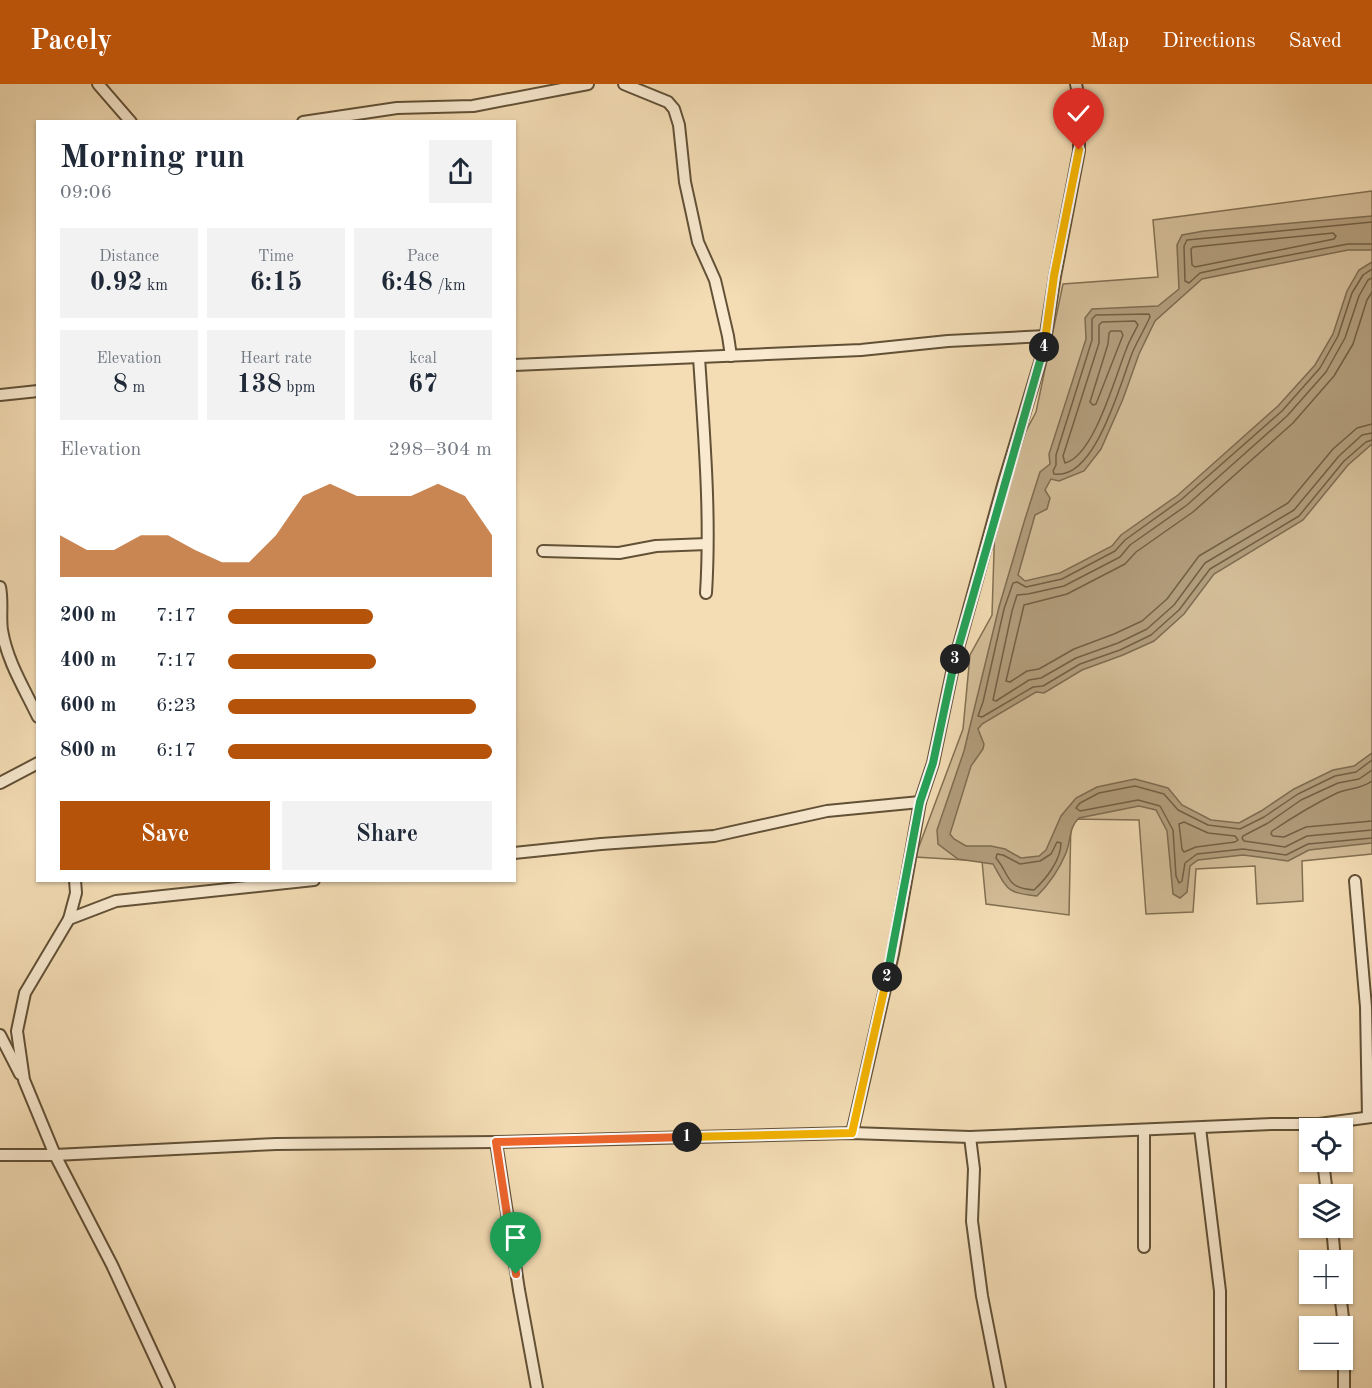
<!DOCTYPE html>
<html lang="en">
<head>
<meta charset="utf-8">
<style>
  :root { --surface:#fff; --page:#f2f2f3; --text:#1f2937; --muted:#747a83; --accent:#b45309 }
  body { margin:0; font-family:"Old Standard TT",serif; background:var(--page); color:var(--text); height:100vh; display:flex; flex-direction:column; font-size:22px; white-space:nowrap }
  * { box-sizing:border-box; margin:0 }
  p { font-size:20px; color:var(--muted) }
  .icon { flex:none; width:33px; height:33px; fill:none; stroke:currentColor; stroke-width:2; stroke-linecap:round; stroke-linejoin:round }
  .map { position:relative; flex:1; overflow:hidden }
  .drawer { position:absolute; left:36px; top:36px; width:480px; height:762px; display:flex; flex-direction:column; background:var(--surface); border-radius:0px; box-shadow:0 2px 4px #0004 }
  .drawer>* { flex:none }
  .fabs { position:absolute; left:1299px; top:1034px; display:grid; gap:12px }
  .fabs a { display:grid; place-items:center; width:54px; height:54px; border-radius:0px; background:var(--surface); box-shadow:0 2px 4px #0004; font-size:30px }
  .pin { position:absolute; display:grid; place-items:center; width:51px; height:51px; color:#fff; margin:-62px -26px; border-radius:50% 50% 50% 0; rotate:-45deg; box-shadow:0 0 6px #0007 }
  .pin .icon { rotate:45deg }
  .km { position:absolute; width:30px; height:30px; margin:-15px; border-radius:50%; background:#222; color:#fff; font-size:16px; line-height:30px; text-align:center }
  .round { display:grid; place-items:center; flex:none; width:63px; height:63px; border-radius:0px; background:var(--page) }
  .overview { display:flex; align-items:center; justify-content:space-between; height:102px; padding:0 24px }
  h1 { font-size:33px; font-weight:600; line-height:45px }
  .figures { display:grid; grid-template-columns:repeat(3,1fr); gap:9px; height:102px; padding:6px 24px }
  .figures div { display:grid; align-content:center; border-radius:0px; background:var(--page); text-align:center }
  .figures b { font-size:26px; font-weight:600 }
  .figures small { font-size:16px; font-weight:400 }
  .figures p { font-size:16px }
  .chart { height:168px; padding:12px 24px }
  .chart p { display:flex; justify-content:space-between }
  .chart svg { width:100%; height:108px; margin-top:6px; fill:var(--accent); opacity:.7 }
  .primary-button { display:flex; gap:12px; margin-top:auto; padding:12px 24px }
  .primary-button a { flex:1; height:69px; border-radius:0px; background:var(--accent); color:#fff; font-size:24px; font-weight:600; line-height:69px; text-align:center }
  .primary-button a+a { background:var(--page); color:var(--text) }
  ul { padding:0 24px; list-style:none; font-size:20px }
  li { display:grid; grid-template-columns:96px 72px 1fr; align-items:center; height:45px }
  li i { height:15px; border-radius:8px; background:var(--accent) }
  header { display:flex; align-items:center; gap:36px; box-sizing:border-box; height:84px; padding:0 30px; background:var(--accent); color:#fff }
  header strong { font-size:28px }
  nav { display:flex; gap:33px; margin-inline-start:auto; font-size:21px }
  .map>svg:first-child { display:block }
  .green { fill:#d3bd98; stroke:#827052; stroke-width:1.5 }
  .water { fill:#b29d7c; stroke:#7e6c50; stroke-width:1.5 }
  .lines { fill:none; stroke-linecap:round; stroke-linejoin:round }
  .shore { stroke:#726044; stroke-width:1.5 }
  .street-casing { stroke:#625137; stroke-width:14 }
  .street { stroke:#f8e9cf; stroke-width:10 }
  .split-1-casing { stroke:#fff; stroke-width:12 }
  .split-2-casing { stroke:#fff; stroke-width:12 }
  .split-3-casing { stroke:#fff; stroke-width:12 }
  .split-4-casing { stroke:#fff; stroke-width:12 }
  .split-5-casing { stroke:#fff; stroke-width:12 }
  .split-1 { stroke:#f0652b; stroke-width:8 }
  .split-2 { stroke:#f5b400; stroke-width:8 }
  .split-3 { stroke:#22a559; stroke-width:8 }
  .split-4 { stroke:#22a559; stroke-width:8 }
  .split-5 { stroke:#f5b400; stroke-width:8 }
</style>
</head>
<body>
<header>
<strong>Pacely</strong>
<nav><a>Map</a><a>Directions</a><a>Saved</a></nav>
</header>
<div class="map">
<svg width="1372" height="1304" viewBox="0 0 1372 1304">
  <rect width="100%" height="100%" fill="#f4ddb5"/>
  <filter id="stains"><feTurbulence type="fractalNoise" baseFrequency=".00333" numOctaves="4"/><feColorMatrix values="0 0 0 0 .2 0 0 0 0 .09 0 0 0 0 .02 0 0 0 .5 -.17"/></filter>
  <radialGradient id="worn" r=".72"><stop offset=".6" stop-color="#630" stop-opacity="0"/><stop offset="1" stop-color="#630" stop-opacity=".3"/></radialGradient>
  <!-- green -->
  <polygon class="green" points="1372,107 1372,770 1302,777 1303,817 1257,820 1255,782 1196,785 1193,828 1146,830 1139,736 1071,735 1069,831 986,820 982,777 915,773 963,645 970,571 992,531 996,404 1036,328 1063,200 1158,193 1153,136"/>
  <!-- water -->
  <path class="water" d="M 1372,132 L 1372,166 L 1348,166 L 1202,195 L 1155,237 L 1139,270 L 1123,315 L 1101,365 L 1084,387 L 1059,397 L 1051,395 L 1045,406 L 1050,414 L 1047,425 L 1035,431 L 1018,491 L 1025,497 L 1060,489 L 1112,462 L 1121,451 L 1178,411 L 1278,322 L 1315,281 L 1333,250 L 1347,207 L 1359,186 L 1372,178 L 1372,360 L 1348,381 L 1303,436 L 1214,490 L 1184,530 L 1154,557 L 1123,571 L 1082,586 L 1044,609 L 1036,608 L 982,640 L 978,645 L 984,660 L 983,665 L 971,682 L 950,750 L 954,755 L 966,762 L 991,762 L 1005,765 L 1021,774 L 1039,772 L 1046,766 L 1061,732 L 1076,714 L 1097,703 L 1135,695 L 1168,704 L 1182,721 L 1211,736 L 1239,739 L 1261,727 L 1294,705 L 1333,686 L 1354,682 L 1372,669 L 1372,759 L 1309,766 L 1288,777 L 1243,771 L 1198,776 L 1190,782 L 1187,808 L 1180,814 L 1173,810 L 1167,747 L 1156,726 L 1139,722 L 1079,734 C 1069,743 1071,756 1066,769 C 1059,786 1050,799 1037,812 C 1006,809 1008,806 993,780 L 958,775 L 938,760 L 937,746 L 964,667 L 999,523 L 1025,435 L 1040,388 L 1050,380 L 1049,370 L 1086,255 L 1085,234 L 1092,225 L 1158,222 L 1179,205 L 1177,161 L 1182,151 L 1204,147 Z"/>
  <g class="lines">
    <!-- shore -->
    <g class="shore">
      <polyline points="1372,138 1187,156 1184,162 1185,197 1189,199 1200,189 1237,181 1348,160 1372,160"/>
      <polygon points="1333,149 1336,152 1334,155 1195,183 1192,181 1191,165 1193,163"/>
      <polyline points="1372,185 1363,191 1352,209 1338,252 1320,284 1282,327 1182,415 1125,456 1115,467 1062,495 1026,503 1017,498 1013,499 1004,525 983,618 978,632 982,633 1033,603 1043,602 1080,580 1120,566 1151,551 1179,526 1210,485 1299,432 1344,377 1366,358 1372,356"/>
      <polyline points="1372,194 1368,196 1359,212 1345,254 1326,288 1287,332 1187,421 1130,461 1120,473 1064,502 1028,510 1017,511 1012,527 993,616 996,617 1029,596 1041,594 1076,574 1118,559 1147,545 1174,521 1205,479 1294,426 1339,372 1362,351 1372,349"/>
      <polyline points="1372,208 1367,216 1353,260 1334,292 1293,339 1193,428 1136,468 1125,480 1067,510 1024,521 1006,597 1010,598 1027,587 1039,585 1074,565 1114,550 1142,537 1167,515 1199,472 1288,419 1333,365 1357,344 1372,340"/>
      <path d="M 1149,230 L 1150,233 C 1145,244 1138,256 1133,267 C 1121,296 1096,397 1054,390 L 1053,387 L 1056,381 L 1056,371 L 1092,256 L 1092,235 L 1096,231 Z"/>
      <path d="M 1102,238 L 1135,237 L 1138,241 C 1134,249 1129,257 1126,266 C 1115,293 1094,372 1065,379 L 1063,372 L 1099,259 L 1099,241 Z"/>
      <polygon points="1111,247 1121,247 1123,251 1096,320 1093,321 1090,318 1108,260 1109,249"/>
      <polyline points="1372,676 1356,688 1335,692 1298,710 1264,733 1240,745 1208,741 1178,726 1164,710 1135,702 1099,709 1080,719 1076,724 1080,727 1138,716 1160,722 1173,746 1176,792 1179,799 1182,797 1185,779 1197,770 1243,765 1286,771 1308,760 1372,754"/>
      <polyline points="1372,686 1359,695 1338,699 1301,716 1268,739 1243,752 1242,754 1244,757 1285,763 1307,752 1372,746"/>
      <path d="M 1372,697 C 1361,705 1349,704 1337,709 C 1314,720 1293,733 1272,747 L 1271,750 L 1273,752 L 1284,753 L 1306,743 L 1372,737"/>
      <polygon points="1184,738 1208,749 1235,752 1238,756 1235,758 1196,763 1184,768 1182,765 1179,740"/>
      <path d="M 1057,758 L 1061,759 C 1061,776 1046,795 1034,806 C 1005,804 1011,792 996,774 L 997,770 L 1003,771 L 1020,780 L 1040,777 L 1051,770 Z"/>
    </g>
    <!-- street casing -->
    <g class="street-casing">
      <g id="street">
        <polyline points="98,0 131,38"/>
        <polyline points="624,0 668,18 674,25 679,41 685,98 692,130 698,158 715,196 728,252 731,272"/>
        <polyline points="303,38 397,24 473,22 588,0"/>
        <path d="M 699,273 C 704,351 711,430 706,509"/>
        <polyline points="514,281 861,266 948,257 1046,252"/>
        <polyline points="0,311 38,307"/>
        <polyline points="543,467 619,469 656,462 707,460"/>
        <path d="M 0,503 C 3,517 0,532 2,546 C 7,577 24,604 38,633"/>
        <polyline points="0,699 38,679"/>
        <polyline points="514,769 601,760 714,752 827,727 920,718"/>
        <polyline points="1355,797 1366,923 1368,1033"/>
        <polyline points="69,835 76,809 75,796"/>
        <polyline points="0,951 20,990"/>
        <polyline points="1200,1044 1220,1207 1220,1304"/>
        <polyline points="852,1049 893,870 920,718 933,679 954,579 1003,401 1043,268 1055,192 1079,67 1079,15 1076,0"/>
        <polyline points="970,1053 974,1085 972,1137 982,1212 1000,1304"/>
        <polyline points="496,1058 519,1206 537,1304"/>
        <polyline points="0,1071 55,1071 276,1060 496,1058 852,1049 970,1053 1272,1040 1319,1040 1372,1033"/>
        <polyline points="1323,1077 1327,1110"/>
        <polyline points="1332,1143 1335,1176"/>
        <polyline points="1144,1163 1144,1046"/>
        <polyline points="1340,1209 1344,1242 1344,1304"/>
        <polyline points="169,1304 112,1181 55,1071 24,996 17,947 25,909 69,835 116,817 314,796"/>
      </g>
    </g>
    <!-- street -->
    <use href="#street" class="street"/>
  </g>
  <g class="lines">
    <!-- split-1 casing -->
    <g class="split-1-casing">
      <polyline id="split-1" points="516,1190 496,1058 687,1053"/>
    </g>
    <!-- split-2 casing -->
    <g class="split-2-casing">
      <polyline id="split-2" points="687,1053 852,1049 887,893"/>
    </g>
    <!-- split-3 casing -->
    <g class="split-3-casing">
      <polyline id="split-3" points="887,893 920,718 933,679 955,575"/>
    </g>
    <!-- split-4 casing -->
    <g class="split-4-casing">
      <polyline id="split-4" points="955,575 1044,263"/>
    </g>
    <!-- split-5 casing -->
    <g class="split-5-casing">
      <polyline id="split-5" points="1044,263 1054,192 1079,66"/>
    </g>
    <!-- split-1 -->
    <use href="#split-1" class="split-1"/>
    <!-- split-2 -->
    <use href="#split-2" class="split-2"/>
    <!-- split-3 -->
    <use href="#split-3" class="split-3"/>
    <!-- split-4 -->
    <use href="#split-4" class="split-4"/>
    <!-- split-5 -->
    <use href="#split-5" class="split-5"/>
  </g>
  <rect width="100%" height="100%" filter="url(#stains)"/>
  <rect width="100%" height="100%" fill="url(#worn)"/>
</svg>
<div class="fabs">
<a><svg class="icon" aria-label="locate" viewBox="0 0 24 24"><circle cx="12" cy="12" r="6"/><path d="M12 2v4M12 18v4M2 12h4M18 12h4"/></svg></a>
<a><svg class="icon" aria-label="layers" viewBox="0 0 24 24"><path d="M12 4l9 5-9 5-9-5zM3 14l9 5 9-5"/></svg></a>
<a>+</a>
<a>−</a>
</div>
<div class="pin" style="left:516px;top:1190px;background:#1e9e55"><svg class="icon" aria-label="arrive" viewBox="0 0 24 24"><path d="M6 21V4h12l-3 4 3 4H6"/></svg></div>
<div class="pin" style="left:1079px;top:66px;background:#d93025"><svg class="icon" aria-label="check" viewBox="0 0 24 24"><path d="M5 12l5 5 9-10"/></svg></div>
<b class="km" style="left:687px;top:1053px">1</b>
<b class="km" style="left:887px;top:893px">2</b>
<b class="km" style="left:955px;top:575px">3</b>
<b class="km" style="left:1044px;top:263px">4</b>
<section class="drawer">
<div class="overview"><div><h1>Morning run</h1><p>09:06</p></div><a class="round"><svg class="icon" aria-label="share" viewBox="0 0 24 24"><path d="M12 15V3M7 8l5-5 5 5M5 13v7h14v-7"/></svg></a></div>
<div class="figures">
<div><p>Distance</p><b>0.92<small> km</small></b></div>
<div><p>Time</p><b>6:15</b></div>
<div><p>Pace</p><b>6:48<small> /km</small></b></div>
</div>
<div class="figures">
<div><p>Elevation</p><b>8<small> m</small></b></div>
<div><p>Heart rate</p><b>138<small> bpm</small></b></div>
<div><p>kcal</p><b>67</b></div>
</div>
<div class="chart"><p><span>Elevation</span>298–304 m</p>
<svg viewBox="0 0 160 44" preserveAspectRatio="none"><path d="M0 44V27L10 33L20 33L30 27L40 27L50 33L60 38L70 38L80 27L90 11L100 6L110 11L120 11L130 11L140 6L150 11L160 27V44z"/></svg>
</div>
<ul>
<li><b>200 m</b>7:17<i style="width:55%"></i></li>
<li><b>400 m</b>7:17<i style="width:56%"></i></li>
<li><b>600 m</b>6:23<i style="width:94%"></i></li>
<li><b>800 m</b>6:17<i style="width:100%"></i></li>
</ul>
<div class="primary-button"><a>Save</a><a>Share</a></div>
</section>
</div>
</body>
</html>
